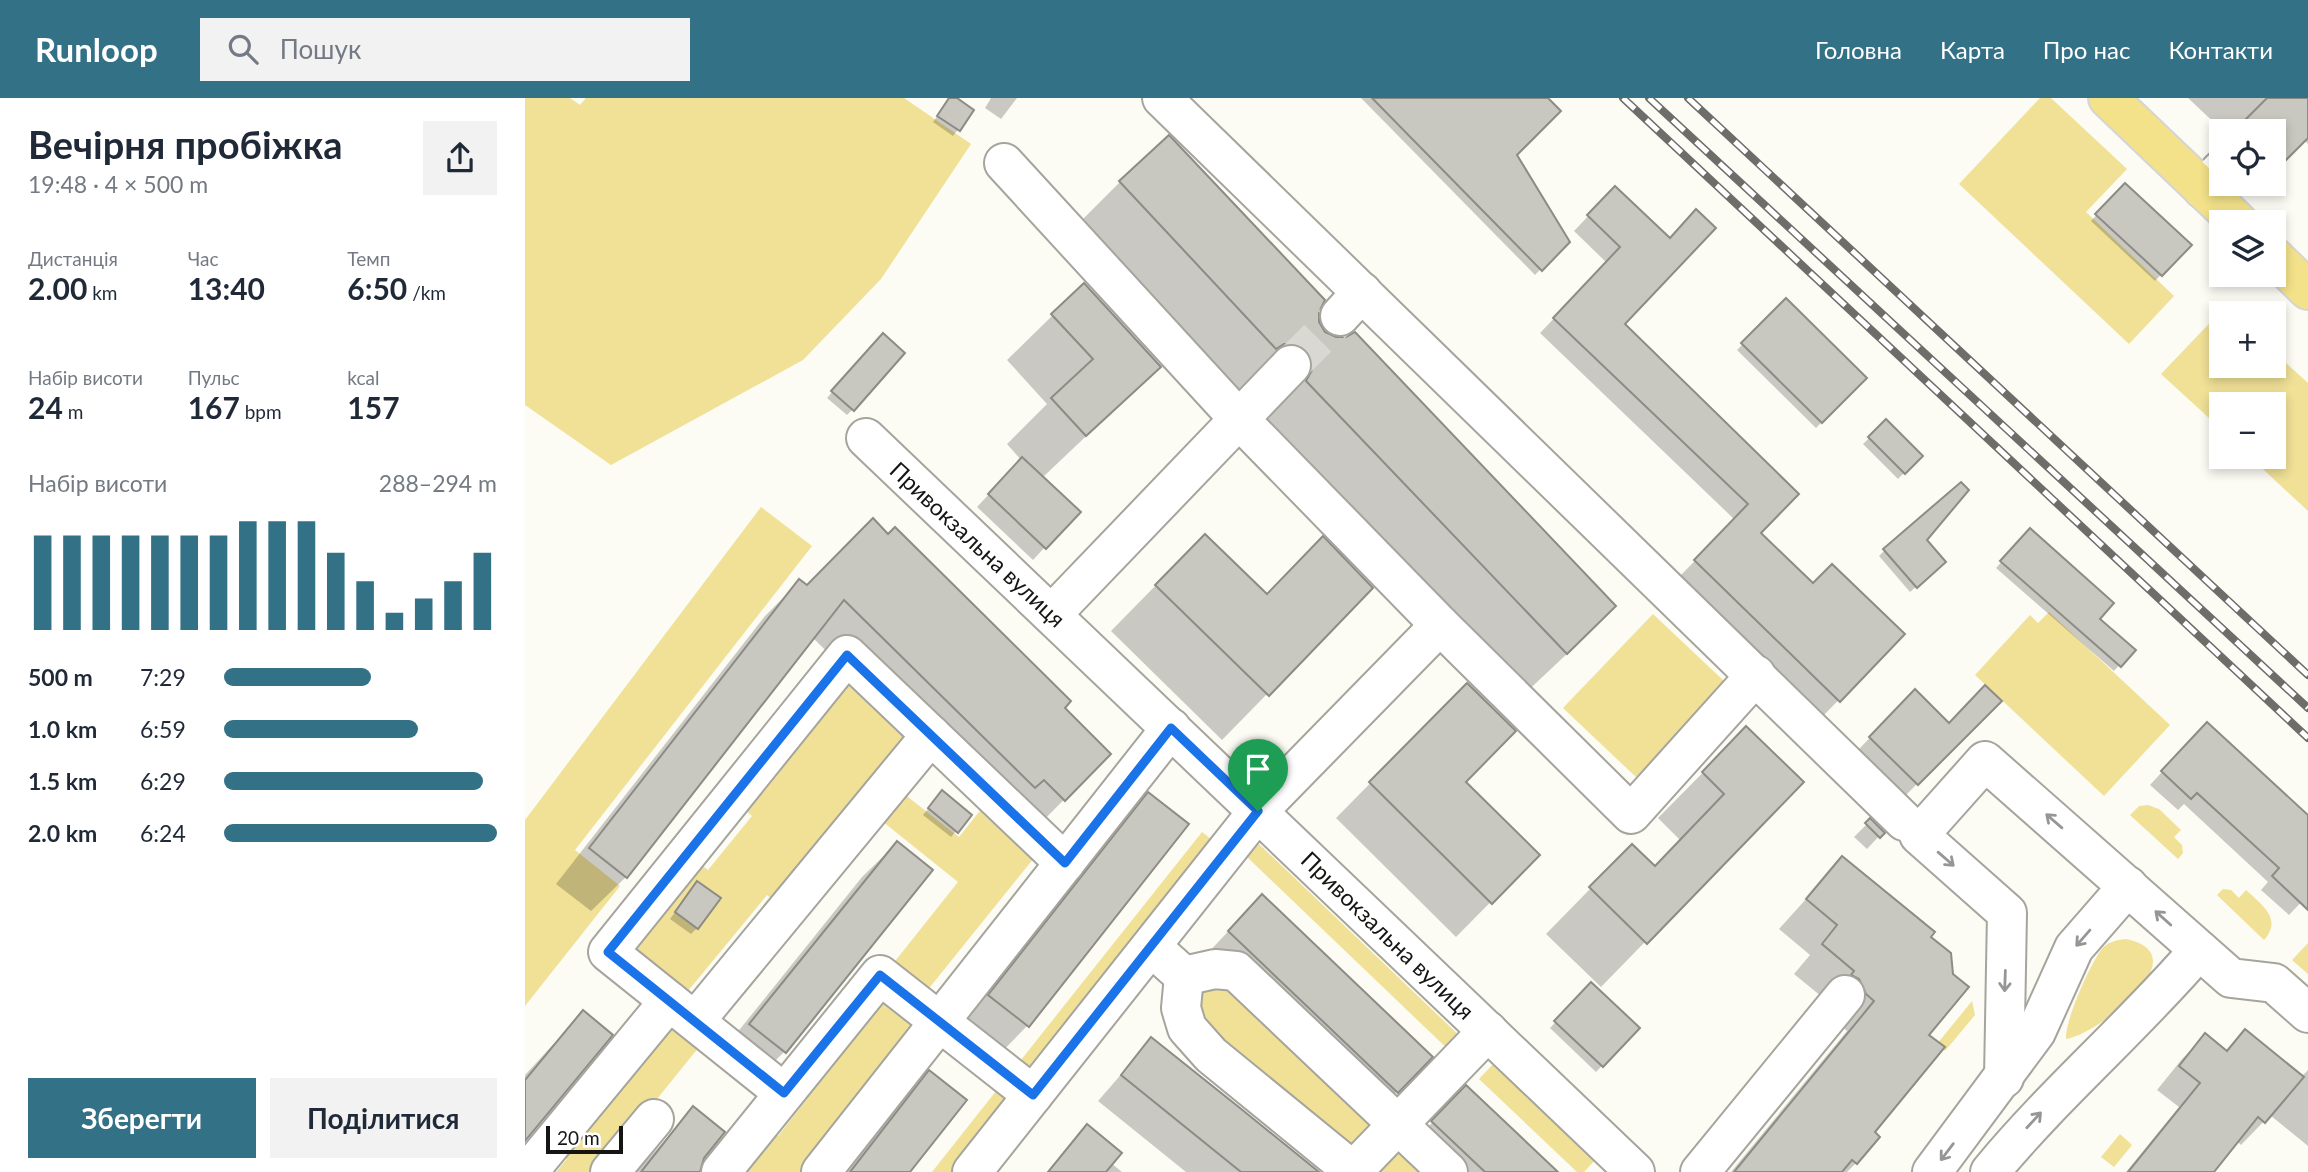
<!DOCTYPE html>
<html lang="uk">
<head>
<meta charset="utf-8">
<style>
  :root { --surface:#fff; --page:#f2f2f3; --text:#1f2937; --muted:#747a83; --accent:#337187 }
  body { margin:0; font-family:Lato,sans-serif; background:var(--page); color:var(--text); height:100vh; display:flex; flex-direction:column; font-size:26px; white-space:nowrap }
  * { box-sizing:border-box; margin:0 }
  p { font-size:23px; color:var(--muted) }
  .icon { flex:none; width:38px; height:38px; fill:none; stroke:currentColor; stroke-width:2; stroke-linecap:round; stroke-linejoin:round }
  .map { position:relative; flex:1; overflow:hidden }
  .panel { display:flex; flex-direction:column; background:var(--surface); width:525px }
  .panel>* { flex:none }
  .tools { position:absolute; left:1684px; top:21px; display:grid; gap:14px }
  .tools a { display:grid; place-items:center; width:77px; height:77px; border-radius:0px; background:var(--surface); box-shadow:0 4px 10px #0003; font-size:35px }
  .scale { position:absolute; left:21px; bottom:18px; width:77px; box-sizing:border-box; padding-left:7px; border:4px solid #151513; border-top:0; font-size:19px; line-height:24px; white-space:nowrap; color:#151513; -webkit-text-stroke:5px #fff; paint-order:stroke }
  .pin { position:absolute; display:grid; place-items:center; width:60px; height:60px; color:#fff; margin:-72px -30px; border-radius:50% 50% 50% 0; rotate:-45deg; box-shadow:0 0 7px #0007 }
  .pin .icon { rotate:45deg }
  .round { display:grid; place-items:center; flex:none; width:74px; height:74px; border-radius:0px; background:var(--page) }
  .headline { display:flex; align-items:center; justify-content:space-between; height:119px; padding:0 28px }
  h1 { font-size:38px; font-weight:700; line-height:52px }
  .stats { display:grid; grid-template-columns:repeat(3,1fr); gap:10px; height:119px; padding:7px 28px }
  .stats div { display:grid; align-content:center }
  .stats b { font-size:30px; font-weight:700 }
  .stats small { font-size:19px; font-weight:400 }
  .stats p { font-size:19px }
  .chart { height:196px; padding:14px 28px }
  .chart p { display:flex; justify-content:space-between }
  .chart svg { width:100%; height:126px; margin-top:7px; stroke:var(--accent); stroke-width:6 }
  .action { display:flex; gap:14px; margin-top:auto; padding:14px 28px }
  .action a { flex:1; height:80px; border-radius:0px; background:var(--accent); color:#fff; font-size:28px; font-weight:700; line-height:80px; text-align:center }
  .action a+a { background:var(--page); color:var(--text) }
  ul { padding:0 28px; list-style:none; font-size:23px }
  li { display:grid; grid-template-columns:112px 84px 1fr; align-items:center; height:52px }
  li i { height:18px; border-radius:9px; background:var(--accent) }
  header { display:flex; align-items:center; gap:42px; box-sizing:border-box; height:98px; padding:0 35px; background:var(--accent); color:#fff }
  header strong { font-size:33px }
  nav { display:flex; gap:38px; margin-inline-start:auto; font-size:24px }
  .search { width:490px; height:63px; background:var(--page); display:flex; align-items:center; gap:18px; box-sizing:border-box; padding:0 24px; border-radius:0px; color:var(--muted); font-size:26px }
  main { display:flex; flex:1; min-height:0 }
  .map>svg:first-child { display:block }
  .green { fill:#f0e197 }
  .shadow { fill:#0003 }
  .building { fill:#c8c7c0; stroke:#8c8b85; stroke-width:2 }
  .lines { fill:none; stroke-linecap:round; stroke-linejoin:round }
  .minor-tunnel { stroke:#d9d8d2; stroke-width:38; stroke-dasharray:38 19; stroke-linecap:butt }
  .minor-casing { stroke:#a5a49d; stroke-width:42 }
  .major-casing { stroke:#d5d5d5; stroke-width:42 }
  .minor { stroke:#fff; stroke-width:38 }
  .major { stroke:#f3e28a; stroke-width:38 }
  .rail-casing { stroke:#6d6d69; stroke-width:8 }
  .rail { stroke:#fff; stroke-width:5; stroke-dasharray:16; stroke-linecap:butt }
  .oneway { stroke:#969695 }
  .route-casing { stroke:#fff; stroke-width:14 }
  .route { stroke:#1a73e8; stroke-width:9 }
  .labels { text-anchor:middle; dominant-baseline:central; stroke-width:6; stroke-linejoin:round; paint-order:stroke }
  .street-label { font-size:23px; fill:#151513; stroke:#fff }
</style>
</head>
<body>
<header>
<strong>Runloop</strong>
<div class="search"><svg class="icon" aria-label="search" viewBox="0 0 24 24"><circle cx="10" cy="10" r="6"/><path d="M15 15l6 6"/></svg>Пошук</div>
<nav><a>Головна</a><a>Карта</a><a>Про нас</a><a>Контакти</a></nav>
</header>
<main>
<section class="panel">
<div class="headline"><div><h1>Вечірня пробіжка</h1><p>19:48 · 4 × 500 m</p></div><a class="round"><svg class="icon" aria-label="share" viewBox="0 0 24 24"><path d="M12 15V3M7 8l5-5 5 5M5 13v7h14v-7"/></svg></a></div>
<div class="stats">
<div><p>Дистанція</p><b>2.00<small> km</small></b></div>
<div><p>Час</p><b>13:40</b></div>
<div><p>Темп</p><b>6:50<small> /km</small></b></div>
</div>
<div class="stats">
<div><p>Набір висоти</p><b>24<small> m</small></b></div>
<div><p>Пульс</p><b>167<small> bpm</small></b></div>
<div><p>kcal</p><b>157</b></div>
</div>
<div class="chart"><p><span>Набір висоти</span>288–294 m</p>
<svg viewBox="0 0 160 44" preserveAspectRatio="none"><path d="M5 44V11M15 44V11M25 44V11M35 44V11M45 44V11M55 44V11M65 44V11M75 44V6M85 44V6M95 44V6M105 44V17M115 44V27M125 44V38M135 44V33M145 44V27M155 44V17"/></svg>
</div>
<ul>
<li><b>500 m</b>7:29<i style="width:54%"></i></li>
<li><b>1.0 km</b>6:59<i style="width:71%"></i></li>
<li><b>1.5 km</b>6:29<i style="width:95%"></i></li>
<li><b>2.0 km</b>6:24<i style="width:100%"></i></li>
</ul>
<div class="action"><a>Зберегти</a><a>Поділитися</a></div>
</section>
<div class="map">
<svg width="1783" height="1074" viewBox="0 0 1783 1074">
  <rect width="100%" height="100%" fill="#fcfbf4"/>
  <!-- green -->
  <g class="green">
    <polygon points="0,0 45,0 55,7 61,0 379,0 446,46 356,181 278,262 86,367 0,307"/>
    <polygon points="1515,0 1526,0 1602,71 1561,114 1649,198 1604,246 1434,86"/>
    <polygon points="1701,208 1708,215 1696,215 1696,268 1748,268 1748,253 1783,285 1783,413 1725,359 1748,359 1748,306 1696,306 1696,331 1636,276"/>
    <polygon points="236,409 287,448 50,752 95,788 0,908 0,722"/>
    <polygon points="1524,514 1645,627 1579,698 1450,577 1505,517 1513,525"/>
    <polygon points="1128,516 1201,585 1111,679 1038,610"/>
    <polygon points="323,573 393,639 256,809 242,797 158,899 98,852 170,762 183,772 227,718 215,707"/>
    <polygon points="374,692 434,739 462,704 513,755 397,899 363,872 433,784 352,719"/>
    <polygon points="1623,707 1634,711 1656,732 1649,739 1657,747 1658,755 1653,761 1605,717 1614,708"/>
    <polygon points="677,734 690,744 501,983 488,972"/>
    <polygon points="734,746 942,945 930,958 722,759"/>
    <path d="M 1698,791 L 1706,792 L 1714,800 L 1721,792 C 1737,807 1758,821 1739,842 L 1692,797 Z"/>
    <path d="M 1601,841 C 1677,857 1571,937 1541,941 C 1540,922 1564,869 1576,852 C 1582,844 1591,842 1601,841 Z"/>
    <polygon points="1783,845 1783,876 1767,862"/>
    <polygon points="693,879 855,1031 832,1055 688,950 668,897"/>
    <polygon points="353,886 402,924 285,1074 205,1074 240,1029 253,1038 289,992 278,982"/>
    <polygon points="1447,903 1450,917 1420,953 1412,946"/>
    <polygon points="143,915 178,944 73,1074 31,1074 42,1061 31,1052"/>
    <polygon points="971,963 1072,1060 1059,1074 1052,1074 954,981"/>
    <polygon points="479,983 492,994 428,1074 407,1074"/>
    <polygon points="1595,1036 1607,1047 1589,1069 1576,1059"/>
    <polygon points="874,1037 913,1074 844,1074"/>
  </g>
  <!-- shadow -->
  <g class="shadow">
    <polygon points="426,0 447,13 428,38 408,24"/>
    <polygon points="466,0 492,0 476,21 460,10"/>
    <polygon points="836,0 1021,0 990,57 1043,143 1010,177"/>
    <polygon points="1663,0 1783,0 1783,46 1779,42 1748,73 1748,33 1698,33"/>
    <polygon points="595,84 792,214 792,224 799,235 1044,554 996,599 737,329 743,318 725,290 712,291 550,129"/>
    <polygon points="1600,87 1664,147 1630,183 1566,123"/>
    <polygon points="1090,90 1144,142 1098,226 1272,396 1234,435 1288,488 1378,536 1299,617 1155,478 1210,422 1015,235 1082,165 1049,133"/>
    <polygon points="1261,202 1340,280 1291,330 1212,252"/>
    <polygon points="528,217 634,269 517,380 520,449 508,462 452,409 496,362 482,346 522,306 482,262"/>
    <polygon points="352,243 327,312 322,317 302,300"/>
    <polygon points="1361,324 1396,358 1373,381 1338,346"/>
    <polygon points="363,438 584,656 504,737 475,724 287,539 101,779 66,813 31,786 240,518 274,484 282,489"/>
    <polygon points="1499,438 1573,521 1608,552 1589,573 1471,470"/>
    <polygon points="1400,442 1413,470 1385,494 1354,458 1360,452"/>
    <polygon points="635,483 741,497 742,596 697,642 586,533"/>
    <polygon points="942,587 939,684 1012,757 931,839 811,720"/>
    <polygon points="1390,594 1424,627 1474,603 1380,698 1333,652"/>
    <polygon points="1221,631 1276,684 1076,889 1021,836 1107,748 1129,769 1155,742 1133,720"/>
    <polygon points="1669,639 1783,720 1783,797 1764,817 1736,792 1743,784 1659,706 1653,712 1625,687"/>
    <polygon points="624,697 662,727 502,928 468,963 430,933 589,731"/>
    <polygon points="412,700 431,733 426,739 398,717"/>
    <polygon points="1345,723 1357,735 1342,751 1329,739"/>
    <polygon points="372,745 259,954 225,988 191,961 337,779"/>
    <polygon points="1317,761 1404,839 1402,937 1331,1065 1322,1074 1206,1074 1322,933 1313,925 1302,903 1269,876 1285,857 1254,831"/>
    <polygon points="167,791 172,830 166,836 145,821"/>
    <polygon points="713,823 872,993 848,1018 680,858"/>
    <polygon points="1066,886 1113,930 1071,974 1025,930"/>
    <polygon points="58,914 0,1040 0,977"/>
    <polygon points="1720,933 1776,979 1783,972 1783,1048 1745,1017 1716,1047 1712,1043 1686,1074 1601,1074 1654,1009 1632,992 1657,961 1680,938 1700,953"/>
    <polygon points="626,942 791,1074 661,1074 573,1003"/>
    <polygon points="405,974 383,1074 319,1074 370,1009"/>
    <polygon points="941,990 1029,1074 934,1074 895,1037"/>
    <polygon points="168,1011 177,1059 173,1074 111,1074"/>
    <polygon points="562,1029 586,1065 597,1074 522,1074"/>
  </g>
  <!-- building -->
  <g class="building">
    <polygon points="424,0 432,0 449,12 435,33 412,18"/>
    <polygon points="847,0 1023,0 1036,13 992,57 1045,144 1017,173"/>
    <polygon points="1742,0 1783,0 1783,40 1758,65 1748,56 1748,33 1709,33"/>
    <polygon points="644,37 800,202 794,214 794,224 800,234 811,239 821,239 830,234 1091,508 1042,556 781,283 787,272 787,262 782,252 771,246 759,246 751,251 594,83"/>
    <polygon points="1600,85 1667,147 1637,178 1570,116"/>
    <polygon points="1090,88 1145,140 1171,111 1191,130 1100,226 1274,396 1236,435 1288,485 1307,466 1380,536 1315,604 1169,462 1223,406 1028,220 1095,149 1062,117"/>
    <polygon points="559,185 636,269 561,338 526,300 568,261 526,216"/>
    <polygon points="1261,200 1342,280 1297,325 1216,245"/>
    <polygon points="358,235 380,255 329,313 306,293"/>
    <polygon points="1361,321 1398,358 1380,376 1343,339"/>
    <polygon points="497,359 556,414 521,451 463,396"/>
    <polygon points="1436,384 1444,392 1402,442 1421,464 1392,490 1358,451"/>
    <polygon points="348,420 363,436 370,429 546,603 540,610 586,656 540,703 519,682 510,690 319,502 102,780 64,750 274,481 282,487"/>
    <polygon points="1505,430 1589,505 1575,521 1611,552 1596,569 1475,463"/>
    <polygon points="680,436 742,496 798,438 848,490 744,598 630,487"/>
    <polygon points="942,585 991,633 941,684 1015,757 967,806 844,684"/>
    <polygon points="1460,587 1477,603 1393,687 1344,639 1390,591 1424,625"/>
    <polygon points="1682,624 1783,717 1783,812 1747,778 1754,770 1672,695 1666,701 1636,673"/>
    <polygon points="1221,628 1279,684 1122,846 1064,789 1107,746 1130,768 1199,696 1177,674"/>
    <polygon points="417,692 447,717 433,735 403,710"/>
    <polygon points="623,694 664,726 504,929 463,897"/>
    <polygon points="1345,720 1360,735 1355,740 1340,725"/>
    <polygon points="372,743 408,772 261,955 224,926"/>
    <polygon points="1317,758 1410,834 1406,839 1426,855 1428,876 1444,889 1404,937 1420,949 1350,1034 1355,1039 1332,1066 1327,1062 1317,1074 1209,1074 1349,903 1341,896 1334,881 1326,877 1329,873 1297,846 1312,827 1281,801"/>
    <polygon points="172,783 196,800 173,831 150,814"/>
    <polygon points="737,796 908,959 873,995 703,833"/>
    <polygon points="1066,884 1115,930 1078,969 1029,923"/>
    <polygon points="58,912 88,937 0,1043 0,982"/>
    <polygon points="1720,931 1779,979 1740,1025 1733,1019 1689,1074 1603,1074 1675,985 1654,968 1680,935 1702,953"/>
    <polygon points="626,939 715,1010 794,1074 716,1074 596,977"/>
    <polygon points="404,972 442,1002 385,1074 325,1074"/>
    <polygon points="941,987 1033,1074 960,1074 906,1023"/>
    <polygon points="168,1008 200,1034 179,1060 175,1074 116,1074"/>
    <polygon points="562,1026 597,1055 581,1074 523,1074"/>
  </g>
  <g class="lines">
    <!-- minor-tunnel -->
    <polyline class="minor-tunnel" points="766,267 815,218"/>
    <!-- minor casing -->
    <g class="minor-casing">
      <g id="minor">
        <polyline points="637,0 1379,723"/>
        <polyline points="479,65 713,320 915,527"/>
        <polyline points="1678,91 1696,72"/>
        <polyline points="815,218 837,194"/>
        <polyline points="341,340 1110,1074"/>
        <polyline points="527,516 766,267"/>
        <polyline points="640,861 659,878 690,871 711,873 923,1074"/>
        <polyline points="659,878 656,910 662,930 686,957 828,1073 963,933"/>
        <polyline points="170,923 406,637"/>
        <polyline points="1479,980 1482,815 1394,737 1460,663 1706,880 1749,885 1783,915"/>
        <polyline points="259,995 83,854 322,557 540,765"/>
        <polyline points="3,1074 144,903"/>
        <polyline points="85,1074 129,1021"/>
        <polyline points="196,1074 355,877 508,997"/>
        <polyline points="296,1074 646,630"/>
        <polyline points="447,1074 733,713 915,527 1106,716 1231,577"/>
        <polyline points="1175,1074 1320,897"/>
        <polyline points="1407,1074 1511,934 1549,850 1603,788"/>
        <path d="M 1465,1074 C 1530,995 1608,929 1674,852"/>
      </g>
    </g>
    <!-- major casing -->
    <g class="major-casing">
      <g id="major">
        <polyline points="1583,0 1713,124"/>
        <polyline points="1748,158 1783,192"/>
      </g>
    </g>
    <!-- minor -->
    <use href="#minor" class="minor"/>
    <!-- major -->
    <use href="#major" class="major"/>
    <!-- rail casing -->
    <g class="rail-casing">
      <g id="rail">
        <polyline points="1098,0 1783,640"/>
        <polyline points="1124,0 1783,610"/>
        <polyline points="1163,0 1783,577"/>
      </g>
    </g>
    <!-- rail -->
    <use href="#rail" class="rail"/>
  </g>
  <!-- one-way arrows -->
  <defs><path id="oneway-shaft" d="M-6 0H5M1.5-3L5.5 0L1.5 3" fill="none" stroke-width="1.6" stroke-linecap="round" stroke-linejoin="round" transform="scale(1.75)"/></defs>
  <g class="oneway">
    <use href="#oneway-shaft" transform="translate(1529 723) rotate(-139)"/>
    <use href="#oneway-shaft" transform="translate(1421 761) rotate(41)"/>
    <use href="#oneway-shaft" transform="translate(1638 820) rotate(-138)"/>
    <use href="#oneway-shaft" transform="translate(1558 840) rotate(131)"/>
    <use href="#oneway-shaft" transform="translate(1480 883) rotate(92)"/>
    <use href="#oneway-shaft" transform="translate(1509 1022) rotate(-47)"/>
    <use href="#oneway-shaft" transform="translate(1422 1054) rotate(127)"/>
  </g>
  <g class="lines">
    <!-- route casing -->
    <g class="route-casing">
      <polygon id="route" points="322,557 540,765 646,630 733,713 508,997 355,877 259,995 83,854"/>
    </g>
    <!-- route -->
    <use href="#route" class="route"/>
  </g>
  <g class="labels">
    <!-- street labels -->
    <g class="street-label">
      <text transform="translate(453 446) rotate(43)">Привокзальна вулиця</text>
      <text transform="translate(863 837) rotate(44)">Привокзальна вулиця</text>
    </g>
  </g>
</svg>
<div class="tools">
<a><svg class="icon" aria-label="locate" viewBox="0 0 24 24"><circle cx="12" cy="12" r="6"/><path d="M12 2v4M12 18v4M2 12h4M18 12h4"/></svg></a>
<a><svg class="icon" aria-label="layers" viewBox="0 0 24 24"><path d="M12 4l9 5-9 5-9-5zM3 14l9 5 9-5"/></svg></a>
<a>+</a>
<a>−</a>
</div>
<div class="scale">20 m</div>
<div class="pin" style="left:733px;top:713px;background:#1e9e55"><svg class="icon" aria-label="arrive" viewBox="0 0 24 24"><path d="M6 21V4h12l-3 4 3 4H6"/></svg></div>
</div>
</main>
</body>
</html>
